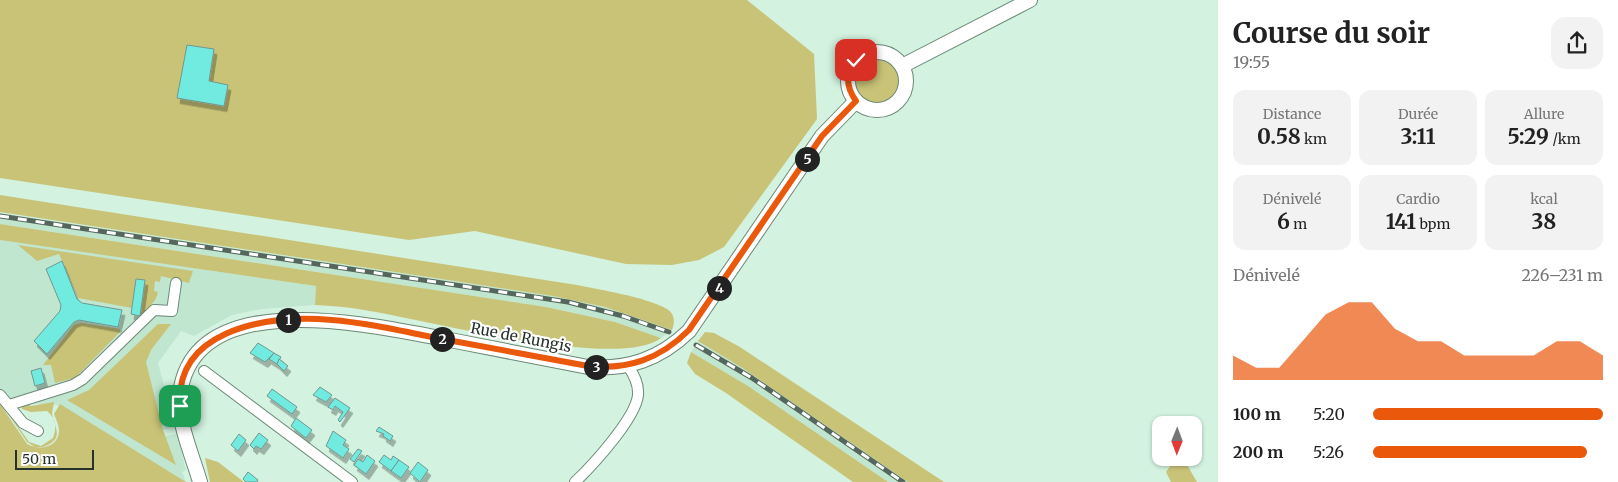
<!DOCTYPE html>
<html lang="fr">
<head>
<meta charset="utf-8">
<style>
  :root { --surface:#fff; --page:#f2f2f2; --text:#222; --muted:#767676; --accent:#ea580c }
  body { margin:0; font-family:Merriweather,serif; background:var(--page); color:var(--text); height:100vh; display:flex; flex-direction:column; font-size:19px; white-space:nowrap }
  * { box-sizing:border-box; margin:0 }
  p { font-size:16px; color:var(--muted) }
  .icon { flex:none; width:28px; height:28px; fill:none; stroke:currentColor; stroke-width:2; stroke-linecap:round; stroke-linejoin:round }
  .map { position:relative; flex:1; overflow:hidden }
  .sheet { display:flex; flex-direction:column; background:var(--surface); width:400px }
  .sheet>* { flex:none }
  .needle { width:32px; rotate:181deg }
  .controls { position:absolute; left:1152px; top:416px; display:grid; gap:10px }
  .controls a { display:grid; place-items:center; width:50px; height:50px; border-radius:10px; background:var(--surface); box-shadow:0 1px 4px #0004; font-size:25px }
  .scale { position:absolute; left:15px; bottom:12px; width:79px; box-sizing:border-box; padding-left:5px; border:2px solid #25312a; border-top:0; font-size:14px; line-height:18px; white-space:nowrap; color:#25312a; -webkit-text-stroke:4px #fff; paint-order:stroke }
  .pin { position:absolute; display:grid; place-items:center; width:42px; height:42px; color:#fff; margin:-21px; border-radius:10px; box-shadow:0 2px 8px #0006 }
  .km { position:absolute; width:25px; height:25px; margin:-12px; border-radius:50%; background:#222; color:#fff; font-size:14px; line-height:25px; text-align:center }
  .round { display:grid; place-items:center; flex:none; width:52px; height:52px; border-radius:15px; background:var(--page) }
  .summary { display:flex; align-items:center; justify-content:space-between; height:85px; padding:0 15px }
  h1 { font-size:28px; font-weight:700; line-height:38px }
  .stats { display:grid; grid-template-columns:repeat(3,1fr); gap:8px; height:85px; padding:5px 15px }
  .stats div { display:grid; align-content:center; border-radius:12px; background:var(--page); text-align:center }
  .stats b { font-size:21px; font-weight:700 }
  .stats small { font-size:14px; font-weight:400 }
  .stats p { font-size:14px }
  .chart { height:140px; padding:10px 15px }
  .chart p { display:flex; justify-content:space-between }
  .chart svg { width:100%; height:90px; margin-top:5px; fill:var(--accent); opacity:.7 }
  ul { padding:0 15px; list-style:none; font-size:16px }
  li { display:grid; grid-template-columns:80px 60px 1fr; align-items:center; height:38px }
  li i { height:12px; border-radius:6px; background:var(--accent) }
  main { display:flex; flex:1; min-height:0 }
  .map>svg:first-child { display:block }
  .built { fill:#c0e6d0 }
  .green { fill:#c9c378 }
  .building { fill:#71ebdf; stroke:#719691; filter:url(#shadow) }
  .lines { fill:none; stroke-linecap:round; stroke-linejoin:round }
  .street-casing { stroke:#6b8877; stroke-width:12 }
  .secondary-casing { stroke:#6b8877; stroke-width:16 }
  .street { stroke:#fff; stroke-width:10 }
  .secondary { stroke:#fff; stroke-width:14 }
  .rail-casing { stroke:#55675c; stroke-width:5 }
  .rail { stroke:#fff; stroke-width:3; stroke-dasharray:9; stroke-linecap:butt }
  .route-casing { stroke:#fff; stroke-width:10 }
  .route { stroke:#ea580c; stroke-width:6 }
  .labels { text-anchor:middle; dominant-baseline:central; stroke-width:4.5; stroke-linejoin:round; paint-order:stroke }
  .street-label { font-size:15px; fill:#25312a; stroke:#fff }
</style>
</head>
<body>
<main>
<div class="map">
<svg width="1218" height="482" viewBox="0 0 1218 482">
  <defs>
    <filter id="shadow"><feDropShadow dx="3" dy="5.5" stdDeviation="0" flood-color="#0004"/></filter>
  </defs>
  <rect width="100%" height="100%" fill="#d3f2df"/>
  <!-- built -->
  <g class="built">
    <polygon points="0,213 553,296 605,307 672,330 661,338 615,322 546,307 0,224"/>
    <polygon points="0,240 316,286 315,305 261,309 232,315 194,336 181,331 158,363 175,427 163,430 165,436 177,434 186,470 182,472 186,482 57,405 0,401"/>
    <polygon points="698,341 744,369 908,482 888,482 748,386 691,352"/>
  </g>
  <!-- green -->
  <g class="green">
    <polygon points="0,0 747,0 814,54 817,119 724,247 699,260 672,265 626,264 475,231 409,240 0,178"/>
    <circle cx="877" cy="81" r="22"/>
    <path d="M 0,195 L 577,285 C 601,290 646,297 667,309 C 675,314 675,322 672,330 L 605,307 L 553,296 L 0,212 Z"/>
    <path d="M 0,224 L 546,307 L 615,322 L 661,338 C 619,371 422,319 364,310 C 348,307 332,306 315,305 L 316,286 L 0,240 Z"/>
    <path d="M 18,245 L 193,271 L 189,283 L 161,276 L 160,282 L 155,281 L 154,291 L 158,292 C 156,303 147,308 140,316 L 136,279 L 132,308 L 78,298 L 59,254 L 37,261 Z"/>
    <polygon points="81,323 120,329 120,332 75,378 55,383 51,365 43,365 74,325"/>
    <polygon points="158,324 171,324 151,350 146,362 163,430 176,465 67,400 89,390"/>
    <polygon points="705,332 714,333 740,347 944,482 908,482 744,369 698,341"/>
    <polygon points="691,352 748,386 888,482 853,482 726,393 695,374 687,363"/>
    <path d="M 0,401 L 29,442 L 41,446 L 53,438 C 57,428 56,418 47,411 L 31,412 L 22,409 L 21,405 L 26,403 L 31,406 L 54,402 C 54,405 52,410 52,414 C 55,429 65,439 43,447 L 35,447 L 27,442 Z"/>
    <path d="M 0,404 L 27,444 C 39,451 58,448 59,431 C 59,425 56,419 54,414 L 60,404 L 186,482 L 0,482 Z"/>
    <polygon points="205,458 218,462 244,482 210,482"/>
    <polygon points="1176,458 1183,458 1197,482 1171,482 1166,472"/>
  </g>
  <!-- building -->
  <g class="building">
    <polygon points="187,45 214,49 209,81 228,85 224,106 177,98"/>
    <polygon points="62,261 77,299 82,303 122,310 118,327 79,320 74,322 47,354 34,341 60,311 61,305 46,269"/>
    <polygon points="136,279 145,280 140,316 131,314"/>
    <polygon points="258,343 274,353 265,362 250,353"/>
    <polygon points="274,353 281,357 277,364 269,359"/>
    <polygon points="279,359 288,366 284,371 277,364"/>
    <polygon points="41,368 45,383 35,386 31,371"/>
    <polygon points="320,387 332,395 326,402 313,395"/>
    <polygon points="272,389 297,407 292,414 267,396"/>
    <polygon points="335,398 350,408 340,422 338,420 343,412 335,406 333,410 328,407"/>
    <polygon points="296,418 312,430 306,438 291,426"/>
    <polygon points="379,427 393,436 390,441 383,436 384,434 376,431"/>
    <polygon points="333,431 346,440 343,445 349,449 343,458 326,446"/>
    <polygon points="259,433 268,440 261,449 256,446 254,449 250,445"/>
    <polygon points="239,434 246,440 238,451 231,445"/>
    <polygon points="358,449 362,451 354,462 350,459"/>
    <polygon points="367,455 375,461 366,474 354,465 358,459 363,462"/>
    <polygon points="384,455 391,460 393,456 399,460 391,471 379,462"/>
    <polygon points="399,460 409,467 401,478 391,471"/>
    <polygon points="418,462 428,470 420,482 410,473"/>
    <polygon points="248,472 258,480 257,482 246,482 243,479"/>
  </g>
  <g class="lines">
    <!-- street casing -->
    <g class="street-casing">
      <g id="street">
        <polyline points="204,371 352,482"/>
        <polyline points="0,395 23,423 38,431"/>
        <polyline points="9,405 73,385 83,379 154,310 172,311 176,283"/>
        <path d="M 575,482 C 592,466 636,418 638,395 C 639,384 634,375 628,366"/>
      </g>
    </g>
    <!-- secondary casing -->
    <g class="secondary-casing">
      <g id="secondary">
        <circle cx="877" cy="81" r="29"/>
        <polyline points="902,66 1030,0"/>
        <path d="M 200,482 C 193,457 176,419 180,394 C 194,282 379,327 450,340 C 496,349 542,358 588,367 C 628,370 660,359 689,331 L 822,136 L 856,101"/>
      </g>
    </g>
    <!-- street -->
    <use href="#street" class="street"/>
    <!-- secondary -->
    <use href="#secondary" class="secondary"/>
    <!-- rail casing -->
    <g class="rail-casing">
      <g id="rail">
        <polyline points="0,216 568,302 623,316 669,332"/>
        <polyline points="696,345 752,378 903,482"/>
      </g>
    </g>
    <!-- rail -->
    <use href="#rail" class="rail"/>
  </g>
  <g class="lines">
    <!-- route casing -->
    <g class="route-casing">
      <path id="route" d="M 180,406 C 175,332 260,317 318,319 C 363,321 408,333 453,341 C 498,349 543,358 588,366 C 628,370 660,359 689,330 L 822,136 L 856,101 C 846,87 845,73 856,60"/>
    </g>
    <!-- route -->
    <use href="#route" class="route"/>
  </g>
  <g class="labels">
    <!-- street labels -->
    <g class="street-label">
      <text transform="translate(521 337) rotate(11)">Rue de Rungis</text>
    </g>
  </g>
</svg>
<div class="controls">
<a><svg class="needle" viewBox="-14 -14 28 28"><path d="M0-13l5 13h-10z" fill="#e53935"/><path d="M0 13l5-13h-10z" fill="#767676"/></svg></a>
</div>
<div class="scale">50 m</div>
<div class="pin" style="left:180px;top:406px;background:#1e9e55"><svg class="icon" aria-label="arrive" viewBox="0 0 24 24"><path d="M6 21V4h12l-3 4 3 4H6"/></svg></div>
<div class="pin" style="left:856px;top:60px;background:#d93025"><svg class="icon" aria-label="check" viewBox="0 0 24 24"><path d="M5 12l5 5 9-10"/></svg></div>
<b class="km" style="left:288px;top:320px">1</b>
<b class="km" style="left:442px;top:339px">2</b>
<b class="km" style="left:596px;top:367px">3</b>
<b class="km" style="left:719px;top:288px">4</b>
<b class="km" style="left:807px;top:159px">5</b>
</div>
<section class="sheet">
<div class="summary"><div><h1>Course du soir</h1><p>19:55</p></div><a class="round"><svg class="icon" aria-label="share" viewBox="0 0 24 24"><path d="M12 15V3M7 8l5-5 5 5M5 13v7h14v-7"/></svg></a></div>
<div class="stats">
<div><p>Distance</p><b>0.58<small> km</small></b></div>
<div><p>Durée</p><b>3:11</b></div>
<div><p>Allure</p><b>5:29<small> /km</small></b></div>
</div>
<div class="stats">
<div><p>Dénivelé</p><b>6<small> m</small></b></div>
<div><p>Cardio</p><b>141<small> bpm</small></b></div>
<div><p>kcal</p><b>38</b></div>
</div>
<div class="chart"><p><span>Dénivelé</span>226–231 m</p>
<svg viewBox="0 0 160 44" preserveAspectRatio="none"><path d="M0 44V32L10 38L20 38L30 25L40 12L50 6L60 6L70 19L80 25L90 25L100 32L110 32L120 32L130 32L140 25L150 25L160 32V44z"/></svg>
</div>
<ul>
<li><b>100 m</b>5:20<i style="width:100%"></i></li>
<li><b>200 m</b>5:26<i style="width:93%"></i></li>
</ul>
</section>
</main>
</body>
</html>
